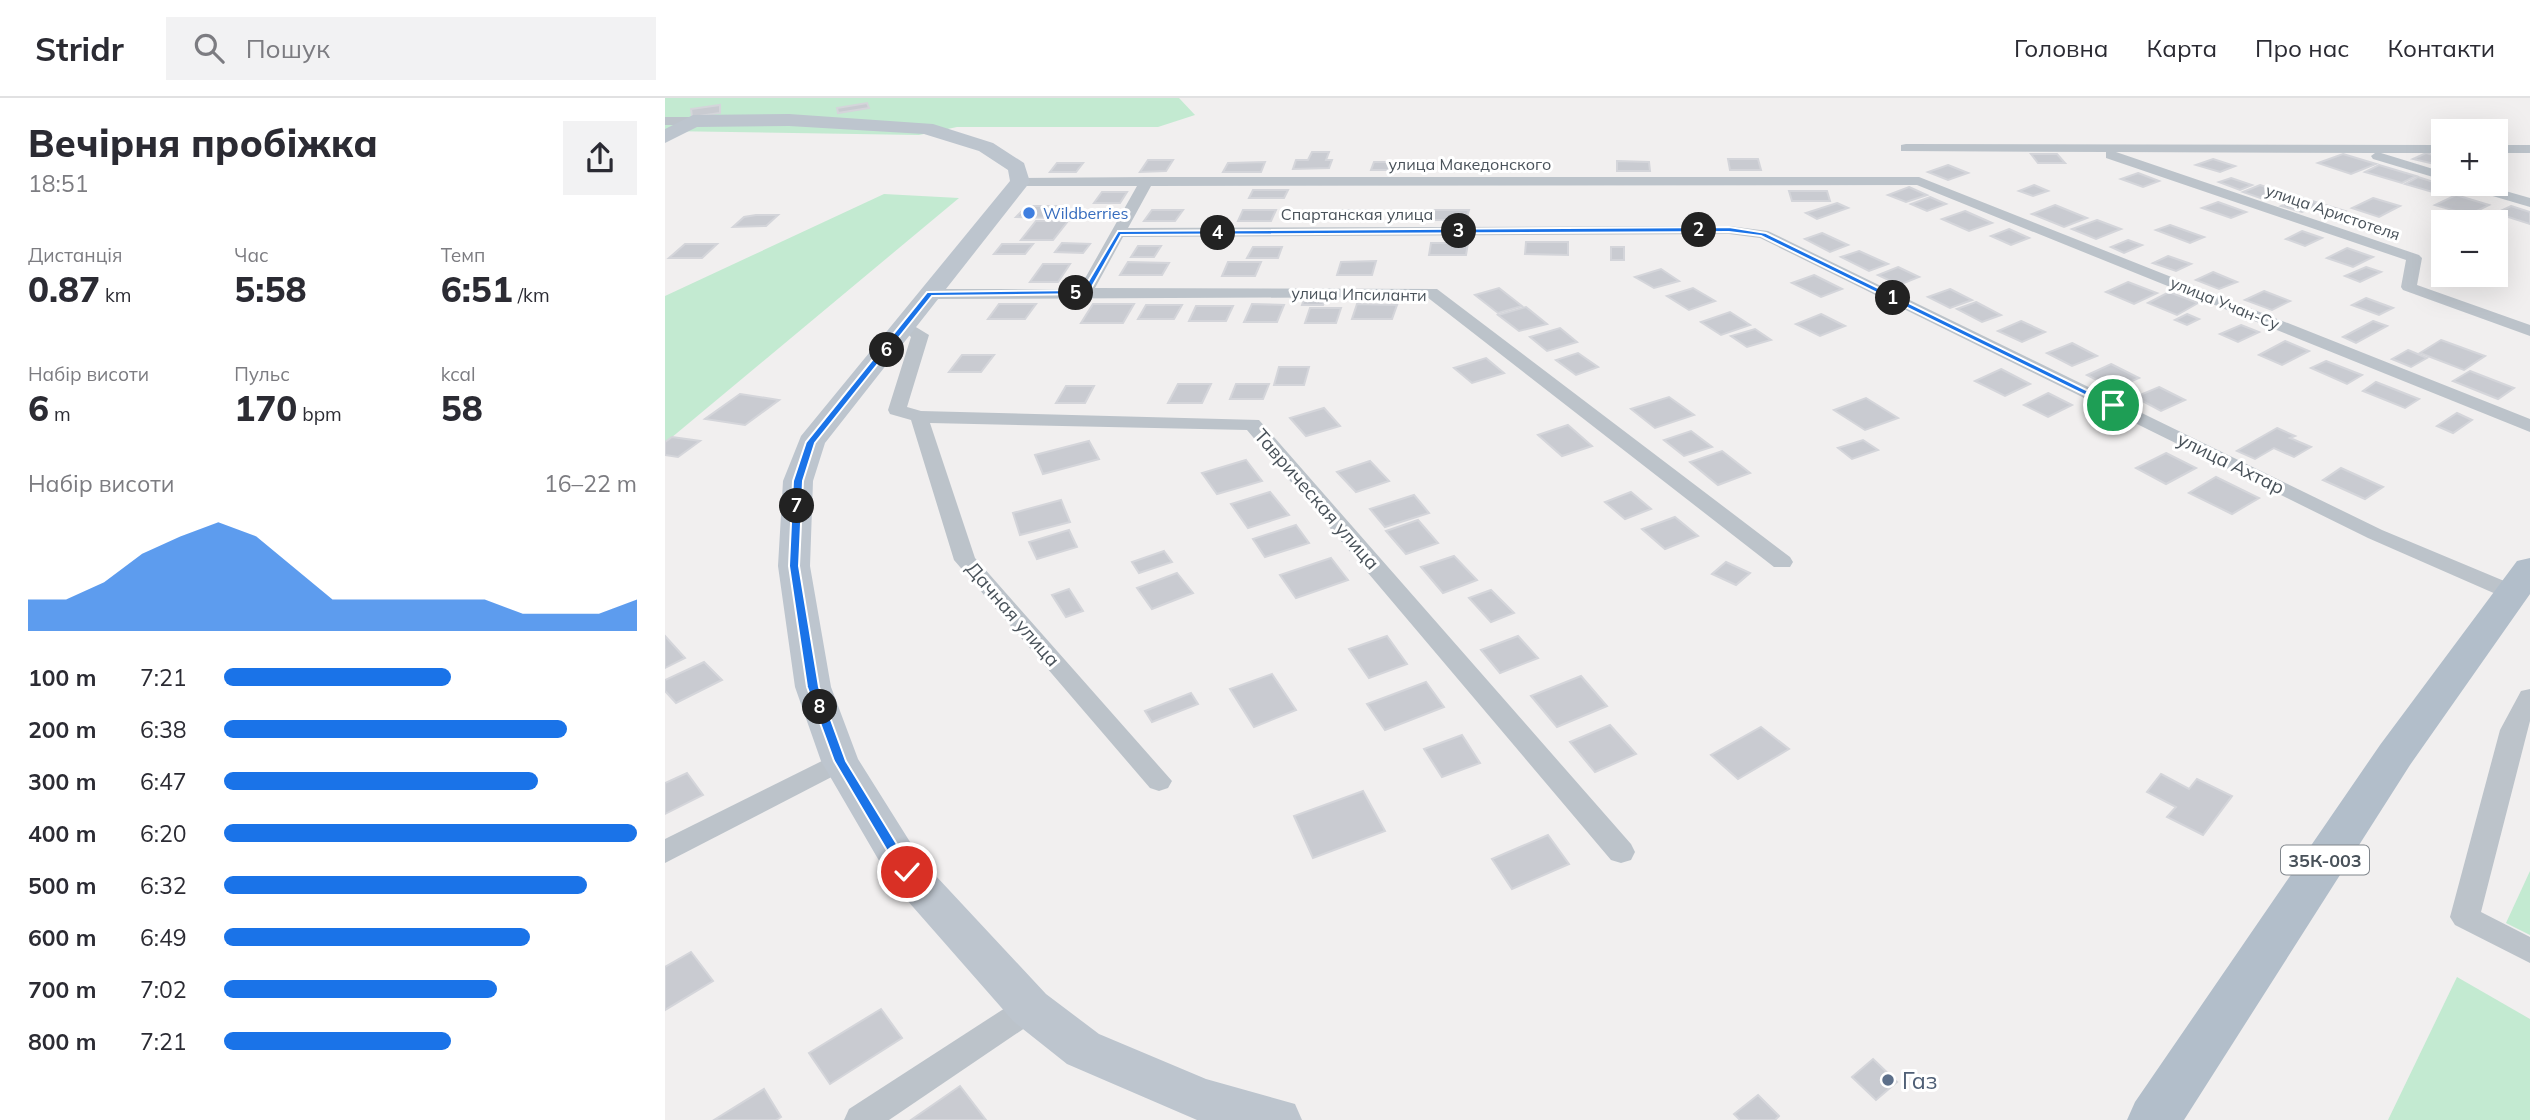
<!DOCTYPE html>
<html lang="uk">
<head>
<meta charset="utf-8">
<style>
  :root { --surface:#fff; --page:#f2f2f3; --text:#2b2b33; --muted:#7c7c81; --line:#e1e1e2; --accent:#1a73e8 }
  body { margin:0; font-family:Mulish,sans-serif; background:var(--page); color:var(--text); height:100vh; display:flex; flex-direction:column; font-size:26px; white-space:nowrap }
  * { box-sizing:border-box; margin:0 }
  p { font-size:23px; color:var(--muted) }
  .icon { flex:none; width:38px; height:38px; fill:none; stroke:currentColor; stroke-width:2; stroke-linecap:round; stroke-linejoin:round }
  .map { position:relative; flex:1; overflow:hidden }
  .sheet { display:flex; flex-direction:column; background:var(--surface); width:665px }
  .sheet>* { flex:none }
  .buttons { position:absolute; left:1766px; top:21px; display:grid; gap:14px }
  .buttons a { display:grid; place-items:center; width:77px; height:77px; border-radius:0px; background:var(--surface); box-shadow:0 7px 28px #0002; font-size:35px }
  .pin { position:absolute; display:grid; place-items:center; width:60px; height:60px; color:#fff; margin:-30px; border:4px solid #fff; border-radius:50%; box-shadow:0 2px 7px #0007 }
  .km { position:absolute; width:35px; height:35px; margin:-18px; border-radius:50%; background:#222; color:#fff; font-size:19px; line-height:35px; text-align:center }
  .round { display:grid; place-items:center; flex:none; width:74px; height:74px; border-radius:0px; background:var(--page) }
  .summary { display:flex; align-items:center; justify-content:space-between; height:119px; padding:0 28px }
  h1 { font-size:38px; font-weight:800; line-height:52px }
  .figures { display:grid; grid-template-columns:repeat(3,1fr); gap:10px; height:119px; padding:7px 28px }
  .figures div { display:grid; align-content:center }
  .figures b { font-size:35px; font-weight:800 }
  .figures small { font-size:19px; font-weight:400 }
  .figures p { font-size:19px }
  .chart { height:196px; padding:14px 28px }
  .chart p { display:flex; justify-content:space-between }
  .chart svg { width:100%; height:126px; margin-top:7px; fill:var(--accent); opacity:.7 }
  ul { padding:0 28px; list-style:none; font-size:23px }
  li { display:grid; grid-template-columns:112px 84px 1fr; align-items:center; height:52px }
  li i { height:18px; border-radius:9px; background:var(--accent) }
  header { display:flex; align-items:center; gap:42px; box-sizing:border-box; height:98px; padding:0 35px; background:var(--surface); border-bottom:2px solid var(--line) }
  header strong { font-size:33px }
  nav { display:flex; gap:38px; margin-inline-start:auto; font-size:24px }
  .search { width:490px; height:63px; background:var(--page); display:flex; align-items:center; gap:18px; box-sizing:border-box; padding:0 24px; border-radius:0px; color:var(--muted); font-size:26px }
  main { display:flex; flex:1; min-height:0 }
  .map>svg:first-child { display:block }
  .green { fill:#c3ead1 }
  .building { fill:#c9cbd1; stroke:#d4d5da; stroke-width:2 }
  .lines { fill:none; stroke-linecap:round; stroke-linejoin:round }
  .street { fill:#bcc3ca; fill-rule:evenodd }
  .secondary { fill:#bdc5ce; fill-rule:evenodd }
  .primary { fill:#b2beca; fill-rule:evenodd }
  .route { fill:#1a73e8; stroke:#fff; stroke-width:2 }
  .shop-dot { fill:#3f7fe0; stroke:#fff; stroke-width:2.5 }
  .service-dot { fill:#5c6f8a; stroke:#fff; stroke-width:2.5 }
  .labels { text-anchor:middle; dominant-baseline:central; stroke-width:6; stroke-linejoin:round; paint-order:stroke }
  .far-street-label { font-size:16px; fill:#49525a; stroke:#fff }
  .far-shop-label { font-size:16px; fill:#366cbe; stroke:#fff; text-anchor:start }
  .shield { fill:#fff; stroke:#80868c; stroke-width:2 }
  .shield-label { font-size:18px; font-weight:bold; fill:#49525a }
  .street-label { font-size:19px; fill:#49525a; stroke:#fff }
  .near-service-label { font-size:23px; fill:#4e5e75; stroke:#fff; text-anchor:start }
</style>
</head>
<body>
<header>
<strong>Stridr</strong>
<div class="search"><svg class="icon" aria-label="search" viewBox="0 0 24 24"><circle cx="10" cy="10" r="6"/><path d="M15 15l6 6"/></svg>Пошук</div>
<nav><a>Головна</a><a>Карта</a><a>Про нас</a><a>Контакти</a></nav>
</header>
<main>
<section class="sheet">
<div class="summary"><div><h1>Вечірня пробіжка</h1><p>18:51</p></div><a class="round"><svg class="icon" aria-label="share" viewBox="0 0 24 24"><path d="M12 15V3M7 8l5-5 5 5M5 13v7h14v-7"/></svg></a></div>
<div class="figures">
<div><p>Дистанція</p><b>0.87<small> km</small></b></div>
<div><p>Час</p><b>5:58</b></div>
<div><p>Темп</p><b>6:51<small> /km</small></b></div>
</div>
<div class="figures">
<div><p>Набір висоти</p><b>6<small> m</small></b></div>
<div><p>Пульс</p><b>170<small> bpm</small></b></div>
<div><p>kcal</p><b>58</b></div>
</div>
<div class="chart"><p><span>Набір висоти</span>16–22 m</p>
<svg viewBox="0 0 160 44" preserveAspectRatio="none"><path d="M0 44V33L10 33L20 27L30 17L40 11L50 6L60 11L70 22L80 33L90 33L100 33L110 33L120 33L130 38L140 38L150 38L160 33V44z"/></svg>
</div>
<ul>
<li><b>100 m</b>7:21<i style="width:55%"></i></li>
<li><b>200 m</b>6:38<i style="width:83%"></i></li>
<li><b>300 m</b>6:47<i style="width:76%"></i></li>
<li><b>400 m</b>6:20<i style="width:100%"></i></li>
<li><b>500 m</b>6:32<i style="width:88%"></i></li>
<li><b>600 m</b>6:49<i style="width:74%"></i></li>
<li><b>700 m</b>7:02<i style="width:66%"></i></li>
<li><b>800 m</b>7:21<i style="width:55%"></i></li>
</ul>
</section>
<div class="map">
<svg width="1865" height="1022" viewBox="0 0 1865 1022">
  <rect width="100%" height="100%" fill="#f1efef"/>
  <!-- green -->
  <g class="green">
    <polygon points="0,0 514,0 530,17 493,29 292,29 254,37 0,33"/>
    <polygon points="219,96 294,100 0,345 0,198"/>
    <polygon points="1865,773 1865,837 1841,825"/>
    <polygon points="1792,879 1865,921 1865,1022 1723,1022"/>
  </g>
  <!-- building -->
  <g class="building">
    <polygon points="202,5 204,10 173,15 172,10"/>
    <polygon points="55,7 55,15 27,19 26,11"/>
    <polygon points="647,54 664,54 661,62 667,62 664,70 628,71 631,62 643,62"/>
    <polygon points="1761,55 1778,60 1778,68 1748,61"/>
    <polygon points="1366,56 1392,56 1400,65 1373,65"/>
    <polygon points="1678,56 1711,66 1686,76 1653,65"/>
    <polygon points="1063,61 1093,61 1096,72 1065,72"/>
    <polygon points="1548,61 1570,68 1555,74 1531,67"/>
    <polygon points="483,62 508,62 501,73 475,74"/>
    <polygon points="952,63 984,64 985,73 952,73"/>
    <polygon points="600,64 596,74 558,74 563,65"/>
    <polygon points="709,64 739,64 737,72 706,72"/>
    <polygon points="392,65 418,65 411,74 385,74"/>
    <polygon points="1283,67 1303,75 1283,82 1263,74"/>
    <polygon points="1714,67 1751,78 1737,85 1700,74"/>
    <polygon points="1473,75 1494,83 1478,89 1456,81"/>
    <polygon points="1753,79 1784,89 1771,95 1740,86"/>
    <polygon points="1566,80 1587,87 1575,92 1554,84"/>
    <polygon points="1369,87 1383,93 1368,98 1354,93"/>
    <polygon points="1595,87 1618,95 1601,102 1578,94"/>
    <polygon points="1244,89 1262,97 1241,104 1223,97"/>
    <polygon points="588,92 623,92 619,100 584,100"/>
    <polygon points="1124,93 1162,93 1165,103 1127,103"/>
    <polygon points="437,94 462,94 455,105 429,105"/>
    <polygon points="1791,97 1824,107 1804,117 1770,107"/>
    <polygon points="1265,99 1281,106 1262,113 1246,106"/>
    <polygon points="1634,99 1680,113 1668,119 1643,111 1637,114 1616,108"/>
    <polygon points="1708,100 1735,108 1714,119 1687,110"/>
    <polygon points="1553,104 1581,114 1566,120 1537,110"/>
    <polygon points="1172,105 1183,110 1152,121 1141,115"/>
    <polygon points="1390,107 1422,120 1399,129 1367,116"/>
    <polygon points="362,108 400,108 390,120 351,119"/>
    <polygon points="1846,108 1865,114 1865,126 1831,115"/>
    <polygon points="487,112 518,112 510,123 479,123"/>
    <polygon points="578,112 611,112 606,123 573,123"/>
    <polygon points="671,112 704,112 699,123 667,123"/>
    <polygon points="767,112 804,112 801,122 764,122"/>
    <polygon points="1300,113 1327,125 1304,133 1277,121"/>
    <polygon points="91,117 113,117 101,128 68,129 79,119"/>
    <polygon points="1432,122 1456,131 1431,141 1407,131"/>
    <polygon points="371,123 403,123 388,142 356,142"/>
    <polygon points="1505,127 1539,139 1525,145 1491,132"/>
    <polygon points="1344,131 1364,140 1346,147 1326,138"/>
    <polygon points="1637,133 1657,140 1640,148 1621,141"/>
    <polygon points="1157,135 1183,147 1165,154 1140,141"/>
    <polygon points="1463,142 1477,147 1459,155 1446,149"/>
    <polygon points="861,144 903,144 903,157 860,156"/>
    <polygon points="397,145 425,146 418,155 390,154"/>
    <polygon points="766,145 803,145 801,157 764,157"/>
    <polygon points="20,146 52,146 37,160 4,160"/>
    <polygon points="337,146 368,146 360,156 329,156"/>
    <polygon points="473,148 496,148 489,159 466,159"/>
    <polygon points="588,149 617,149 613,160 582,160"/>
    <rect x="946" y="149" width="13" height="13"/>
    <polygon points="1682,150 1708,159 1688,169 1662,160"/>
    <polygon points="1194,153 1223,166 1204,173 1176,159"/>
    <polygon points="1503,158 1526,166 1511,173 1488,165"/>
    <polygon points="711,163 707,177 672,177 676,164"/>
    <polygon points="463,164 504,165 497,177 455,177"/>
    <polygon points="563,164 596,164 590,178 557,178"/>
    <polygon points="378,166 405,166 393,184 365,184"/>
    <polygon points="1233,169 1254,179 1234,187 1213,177"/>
    <polygon points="1701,169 1716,174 1695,184 1680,178"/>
    <polygon points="996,171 1014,183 989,190 970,179"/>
    <polygon points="1548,174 1572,184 1554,191 1531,182"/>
    <polygon points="1149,177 1177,191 1156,199 1127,185"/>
    <polygon points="1463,184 1492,195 1469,206 1441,194"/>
    <polygon points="834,190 857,208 833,215 810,197"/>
    <polygon points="1028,190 1050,203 1024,212 1002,198"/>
    <polygon points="1285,191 1307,202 1285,210 1263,199"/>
    <polygon points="1599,193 1625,203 1607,212 1580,202"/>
    <polygon points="1504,194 1533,205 1512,217 1483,205"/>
    <polygon points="640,199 661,199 658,207 637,207"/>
    <polygon points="1701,200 1728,210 1714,217 1687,207"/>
    <polygon points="1311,204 1336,217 1317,224 1292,211"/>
    <polygon points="334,206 371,206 360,221 323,221"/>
    <polygon points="428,206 469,206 458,225 416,225"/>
    <polygon points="587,206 619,207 612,224 579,224"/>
    <polygon points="692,206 732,207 727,221 687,221"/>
    <polygon points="481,207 517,207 509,221 473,221"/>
    <polygon points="531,208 568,208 561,223 524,223"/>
    <polygon points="861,209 882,226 854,233 833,217"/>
    <polygon points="645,210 676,210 671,225 640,225"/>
    <polygon points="1065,214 1085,227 1056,237 1036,224"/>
    <polygon points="1156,216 1180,228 1155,238 1131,226"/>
    <polygon points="1522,216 1534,221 1522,227 1510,222"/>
    <polygon points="1356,223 1380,234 1357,244 1333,233"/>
    <polygon points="1708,223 1722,228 1691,245 1678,239"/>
    <polygon points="1576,227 1594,234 1573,244 1555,236"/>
    <polygon points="895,230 912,244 882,253 865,239"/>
    <polygon points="1090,231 1106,242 1082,249 1066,238"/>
    <polygon points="1776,242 1820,258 1799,272 1755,255"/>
    <polygon points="1620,243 1644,253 1617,267 1594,257"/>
    <polygon points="1407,245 1432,258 1407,268 1382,255"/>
    <polygon points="1743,252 1762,260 1746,269 1727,261"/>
    <polygon points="913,255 933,269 911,277 891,262"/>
    <polygon points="297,257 329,257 316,274 284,274"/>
    <polygon points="821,260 839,275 807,285 789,270"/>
    <polygon points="1661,263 1697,277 1682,286 1646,270"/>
    <polygon points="1446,266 1474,280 1449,291 1422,277"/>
    <polygon points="614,269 644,269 639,287 609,287"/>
    <polygon points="1336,271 1365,286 1340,298 1310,283"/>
    <polygon points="1805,273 1849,290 1833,301 1788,283"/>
    <polygon points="1711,284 1754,301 1740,310 1698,293"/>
    <polygon points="513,286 546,286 537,305 503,305"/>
    <polygon points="571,286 604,286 598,301 565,301"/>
    <polygon points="401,288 429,288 420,305 391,305"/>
    <polygon points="1494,289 1520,302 1496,313 1470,299"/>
    <polygon points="1383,295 1407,307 1383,319 1359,307"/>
    <polygon points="75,296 114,302 80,327 40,321"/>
    <polygon points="1004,299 1029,317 990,330 966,311"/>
    <polygon points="1201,300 1233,320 1200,332 1169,312"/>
    <polygon points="659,310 675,328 641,338 625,320"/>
    <polygon points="1792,315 1807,322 1788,335 1772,328"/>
    <polygon points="903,327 927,348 897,358 873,337"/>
    <polygon points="1612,330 1630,338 1625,340 1646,349 1629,359 1609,350 1590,361 1572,353"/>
    <polygon points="1026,333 1047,349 1019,358 999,342"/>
    <polygon points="7,339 35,343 13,359 0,357 0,344"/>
    <polygon points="1198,342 1213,352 1187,361 1173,350"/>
    <polygon points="424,343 434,361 378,376 370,357"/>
    <polygon points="1057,353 1085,375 1053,387 1025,364"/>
    <polygon points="1501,355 1531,370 1501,386 1471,370"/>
    <polygon points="581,362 597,383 552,396 537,375"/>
    <polygon points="705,363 724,383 691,394 672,374"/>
    <polygon points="1676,370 1718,389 1700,401 1658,382"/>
    <polygon points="1551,379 1594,400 1567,416 1524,395"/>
    <polygon points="605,394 624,417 583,430 566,406"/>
    <polygon points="966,394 986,411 960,421 940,404"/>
    <polygon points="749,397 764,415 720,429 705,411"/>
    <polygon points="396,402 405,424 355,437 348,415"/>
    <polygon points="1010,419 1033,438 1000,451 977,431"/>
    <polygon points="753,422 773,445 741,456 721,433"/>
    <polygon points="631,427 644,445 600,459 588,441"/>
    <polygon points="404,432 412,449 372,461 364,444"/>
    <polygon points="499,453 507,464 474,475 467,464"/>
    <polygon points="789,458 812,482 778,495 756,469"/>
    <polygon points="666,460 683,482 631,500 615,477"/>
    <polygon points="1061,464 1085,475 1071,487 1047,476"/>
    <polygon points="512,475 528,495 487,511 472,490"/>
    <polygon points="404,491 418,513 401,519 387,497"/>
    <polygon points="826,492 849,515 826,524 804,500"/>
    <polygon points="0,538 20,560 0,570"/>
    <polygon points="722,538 742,566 704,580 684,551"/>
    <polygon points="853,538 873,560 835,575 816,552"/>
    <polygon points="39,564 57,582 11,605 0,593 0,582"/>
    <polygon points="607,576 631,612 589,629 565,591"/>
    <polygon points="916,578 942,608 892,629 866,598"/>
    <polygon points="761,584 779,609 720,632 702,606"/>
    <polygon points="526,595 533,606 487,624 480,613"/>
    <polygon points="945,627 971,656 930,674 905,644"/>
    <polygon points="1096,629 1124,651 1073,681 1046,657"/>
    <polygon points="797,637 815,665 777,679 759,651"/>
    <polygon points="22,675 38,697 0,716 0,685"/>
    <polygon points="1496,676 1524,691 1532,681 1567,698 1538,737 1502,719 1511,709 1482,694"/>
    <polygon points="698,693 720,733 648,760 629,718"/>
    <polygon points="883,737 904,766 847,791 827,761"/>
    <polygon points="26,854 48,883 0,912 0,869"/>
    <polygon points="216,911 237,940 165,986 144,955"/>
    <polygon points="1208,961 1232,984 1211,1002 1187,979"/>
    <polygon points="295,988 321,1022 246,1022"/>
    <polygon points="99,991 116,1019 111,1022 49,1022"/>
    <polygon points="1093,997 1114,1018 1110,1022 1075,1022 1069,1016"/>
  </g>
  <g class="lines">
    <!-- street -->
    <g class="street">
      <polygon points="0,19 28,19 34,23 28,27 0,27"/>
      <polygon points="1241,46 1778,47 1778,55 1716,55 1778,74 1778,82 1708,61 1706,58 1710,55 1451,54 1754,157 1757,160 1752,187 1865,227 1865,238 1738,192 1736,189 1741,162 1441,60 1441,54 1236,53 1236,47"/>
      <rect x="1830" y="47" width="35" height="8"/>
      <polygon points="482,79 1254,79 1865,321 1865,334 1252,87 486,88 463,130 1064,128 1103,133 1717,432 1856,490 1859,495 1856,500 1840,500 1703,440 1095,140 1064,136 458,139 430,190 772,191 1125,459 1128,464 1125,469 1109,469 762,199 265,201 257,196 265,191 414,191 472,88 355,88 348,84 355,80"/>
      <polygon points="1795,86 1816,86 1865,100 1865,109 1797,89"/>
      <polygon points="241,223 264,237 242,309 256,313 594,322 966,746 970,754 966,762 956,765 946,762 582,332 265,325 310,460 507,683 503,690 494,693 485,690 289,462 246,322 225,316 223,312 246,239 233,228"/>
      <polygon points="1865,591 1865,623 1816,814 1865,839 1865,865 1790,827 1785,819 1835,632 1856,593"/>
      <polygon points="175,654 184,656 188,663 184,670 0,765 0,741"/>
      <polygon points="365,897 376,901 381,910 376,919 224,1022 179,1022 184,1011 354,901"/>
    </g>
    <!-- secondary -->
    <polygon class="secondary" points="124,16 268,26 328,45 359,65 365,84 160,345 148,383 145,468 166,589 193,661 257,763 381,896 434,936 541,981 630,1006 637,1022 532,1022 402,966 349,924 227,785 156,663 130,589 113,468 118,383 136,338 345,83 343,72 314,53 259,36 124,28 32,29 0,45 0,31 28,17"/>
    <!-- primary -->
    <polygon class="primary" points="1865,460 1865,496 1745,667 1519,1022 1462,1022 1470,1004 1715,647 1852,463"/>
  </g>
  <!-- route -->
  <polygon class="route" points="1064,129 1101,135 1452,307 1444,309 1096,138 1064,134 456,137 423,196 267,198 150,345 138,383 134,468 154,589 181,663 249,774 247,778 237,778 169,663 142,589 124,468 128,383 141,344 262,194 418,192 453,133"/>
  <!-- markers -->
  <circle class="shop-dot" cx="364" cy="115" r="7"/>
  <circle class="service-dot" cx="1223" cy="982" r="7"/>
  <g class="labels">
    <!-- far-street labels -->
    <g class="far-street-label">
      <text x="805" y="66">улица Македонского</text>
      <text transform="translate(1668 114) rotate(19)">улица Аристотеля</text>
      <text x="692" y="116">Спартанская улица</text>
      <text transform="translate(694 196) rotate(1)">улица Ипсиланти</text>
      <text transform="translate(1560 205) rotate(22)">улица Учан-Су</text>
    </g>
    <!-- far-shop labels -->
    <g class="far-shop-label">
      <text x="378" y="115">Wildberries</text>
    </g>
    <!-- shield labels -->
    <rect class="shield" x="1616" y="747.5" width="88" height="29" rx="5"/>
    <g class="shield-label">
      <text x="1660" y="762">35К-003</text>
    </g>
    <!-- street labels -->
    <g class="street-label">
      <text transform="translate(1566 365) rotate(26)">улица Ахтар</text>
      <text transform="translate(652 401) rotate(49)">Таврическая улица</text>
      <text transform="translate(348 516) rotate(49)">Дачная улица</text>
    </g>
    <!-- near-service labels -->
    <g class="near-service-label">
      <text x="1237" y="982">Газ</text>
    </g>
  </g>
</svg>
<div class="buttons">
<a>+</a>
<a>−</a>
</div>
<div class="pin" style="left:1448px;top:307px;background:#1e9e55"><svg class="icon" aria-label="arrive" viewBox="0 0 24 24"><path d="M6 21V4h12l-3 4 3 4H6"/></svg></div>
<div class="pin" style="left:242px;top:774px;background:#d93025"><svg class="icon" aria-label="check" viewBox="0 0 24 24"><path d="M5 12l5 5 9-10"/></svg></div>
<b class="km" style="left:1228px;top:200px">1</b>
<b class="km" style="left:1034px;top:132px">2</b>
<b class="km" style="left:794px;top:133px">3</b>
<b class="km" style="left:553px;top:135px">4</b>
<b class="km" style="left:411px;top:195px">5</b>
<b class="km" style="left:222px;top:252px">6</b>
<b class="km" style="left:132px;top:408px">7</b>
<b class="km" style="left:155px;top:609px">8</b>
</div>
</main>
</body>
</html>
